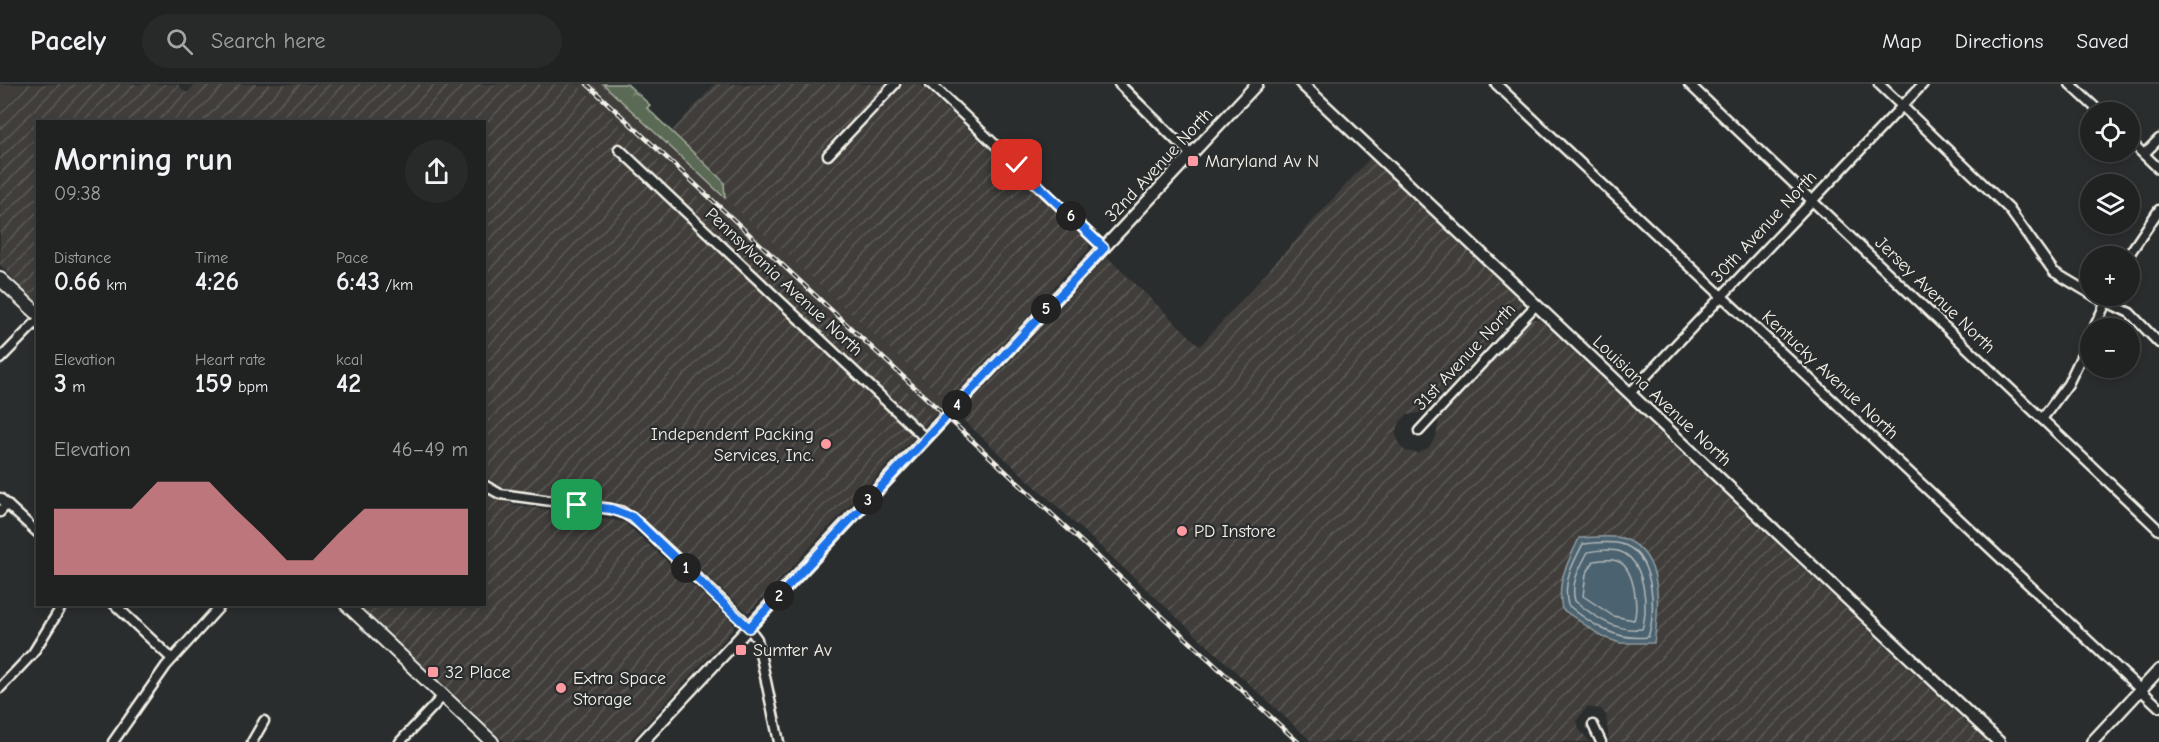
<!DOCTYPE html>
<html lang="en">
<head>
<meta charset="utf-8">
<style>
  :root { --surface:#202222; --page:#282a2a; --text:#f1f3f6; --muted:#a2a4a5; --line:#3d3f40; --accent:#ff9aa2 }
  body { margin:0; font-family:"Comic Neue",sans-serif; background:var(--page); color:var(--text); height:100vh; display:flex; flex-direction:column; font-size:22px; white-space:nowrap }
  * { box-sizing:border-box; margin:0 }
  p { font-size:20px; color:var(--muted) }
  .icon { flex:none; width:33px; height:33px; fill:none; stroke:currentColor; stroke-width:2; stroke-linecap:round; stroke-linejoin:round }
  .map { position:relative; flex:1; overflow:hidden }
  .side { position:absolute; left:36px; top:36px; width:450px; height:486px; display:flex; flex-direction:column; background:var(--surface); border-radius:0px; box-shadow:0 3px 9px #0003,0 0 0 2px var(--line) }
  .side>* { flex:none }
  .fabs { position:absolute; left:2080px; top:18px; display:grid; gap:12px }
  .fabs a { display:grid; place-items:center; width:60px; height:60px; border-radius:50%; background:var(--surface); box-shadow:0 3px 9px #0003,0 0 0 2px var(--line); font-size:30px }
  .pin { position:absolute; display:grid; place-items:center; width:51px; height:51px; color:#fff; margin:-26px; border-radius:12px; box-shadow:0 3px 9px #0006 }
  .km { position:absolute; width:30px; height:30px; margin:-15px; border-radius:50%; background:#222; color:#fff; font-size:16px; line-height:30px; text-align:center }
  .round { display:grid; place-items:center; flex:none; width:63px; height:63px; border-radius:32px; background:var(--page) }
  .overview { display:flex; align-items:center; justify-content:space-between; height:102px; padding:0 18px }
  h1 { font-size:33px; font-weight:800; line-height:45px }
  .figures { display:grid; grid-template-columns:repeat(3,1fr); gap:9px; height:102px; padding:6px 18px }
  .figures div { display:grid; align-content:center }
  .figures b { font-size:26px; font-weight:800 }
  .figures small { font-size:16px; font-weight:400 }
  .figures p { font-size:16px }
  .chart { height:168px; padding:12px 18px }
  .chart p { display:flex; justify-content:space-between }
  .chart svg { width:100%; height:108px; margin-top:6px; fill:var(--accent); opacity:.7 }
  header { display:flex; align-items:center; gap:36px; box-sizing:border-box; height:84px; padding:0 30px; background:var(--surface); border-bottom:2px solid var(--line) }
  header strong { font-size:28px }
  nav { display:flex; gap:33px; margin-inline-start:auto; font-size:21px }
  .search { width:420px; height:54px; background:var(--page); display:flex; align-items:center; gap:15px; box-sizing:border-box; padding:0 21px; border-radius:33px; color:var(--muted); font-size:22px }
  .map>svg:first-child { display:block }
  .built { fill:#3f3e3a }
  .industrial { fill:url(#industrial-furrows) }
  .forest { fill:url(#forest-firs); stroke:#a7ae9e; stroke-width:1.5 }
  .water { fill:#4c626f; stroke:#8f9b9f; stroke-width:1.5 }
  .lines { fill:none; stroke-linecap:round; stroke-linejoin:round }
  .shore { stroke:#b1b8b8; stroke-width:1.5 }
  .minor-casing { stroke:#f4f1e8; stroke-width:13 }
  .tertiary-casing { stroke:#f4f1e8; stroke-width:15 }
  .secondary-casing { stroke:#f4f1e8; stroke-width:16 }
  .minor { stroke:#2a2d2e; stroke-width:8 }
  .tertiary { stroke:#2a2d2e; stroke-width:10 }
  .secondary { stroke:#2a2d2e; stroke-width:12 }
  .rail-casing { stroke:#f4f1e8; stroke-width:4.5 }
  .rail { stroke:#2a2d2e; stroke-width:2; stroke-dasharray:7; stroke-linecap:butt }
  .route-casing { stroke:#fff; stroke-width:12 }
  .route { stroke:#1a73e8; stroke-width:8 }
  .poi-dot { fill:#ff9aa2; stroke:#2a2d2e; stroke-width:2 }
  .labels { text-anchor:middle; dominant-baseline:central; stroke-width:4.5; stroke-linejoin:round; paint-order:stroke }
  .poi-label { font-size:18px; fill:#f4f1e8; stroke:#2a2d2e; text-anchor:start }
  .street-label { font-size:18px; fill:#f4f1e8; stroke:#2a2d2e }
</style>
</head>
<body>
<header>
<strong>Pacely</strong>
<div class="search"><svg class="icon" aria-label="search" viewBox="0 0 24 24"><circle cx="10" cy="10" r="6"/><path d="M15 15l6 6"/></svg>Search here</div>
<nav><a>Map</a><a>Directions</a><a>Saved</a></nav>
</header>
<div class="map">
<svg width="2159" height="658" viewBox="0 0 2159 658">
  <defs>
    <pattern id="industrial-furrows" width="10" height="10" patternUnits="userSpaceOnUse" patternTransform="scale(1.5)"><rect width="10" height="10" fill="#3f3e3a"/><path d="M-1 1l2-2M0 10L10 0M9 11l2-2" fill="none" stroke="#5b5a56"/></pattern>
    <pattern id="forest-firs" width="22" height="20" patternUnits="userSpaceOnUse" patternTransform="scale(1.5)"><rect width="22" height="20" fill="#5a6b54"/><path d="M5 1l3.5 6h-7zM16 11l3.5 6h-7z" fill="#72816d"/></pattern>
  </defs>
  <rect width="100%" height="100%" fill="#2a2d2e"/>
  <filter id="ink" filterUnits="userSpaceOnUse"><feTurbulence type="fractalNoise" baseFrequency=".0167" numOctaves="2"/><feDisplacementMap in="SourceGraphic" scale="12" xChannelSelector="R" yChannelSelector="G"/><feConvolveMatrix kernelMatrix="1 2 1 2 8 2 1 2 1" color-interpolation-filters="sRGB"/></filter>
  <g filter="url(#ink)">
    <!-- built -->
    <g class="built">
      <polygon points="0,0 27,0 0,28"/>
      <polygon points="577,0 603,0 939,310 954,312 931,335 928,326"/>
    </g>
    <!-- industrial -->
    <g class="industrial">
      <polygon points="27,0 177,0 187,9 196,0 577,0 928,326 931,335 750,527 747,528 636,428 625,422 503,404 485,392 484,38 38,38 37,219 0,181 0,29"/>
      <polygon points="715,0 920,0 1089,159 1089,165 954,312 939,310 725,114 724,98 672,47"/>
      <polygon points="1370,74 1521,218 1522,223 1426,328 1407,331 1401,337 1395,348 1400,362 1405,367 1419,369 1428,364 1436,353 1439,334 1531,235 1539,235 1987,658 1609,658 1606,631 1601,625 1587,623 1577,636 1579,645 1590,658 1312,658 959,332 1107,173 1200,262"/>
      <polygon points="485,409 512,420 624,438 732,537 734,545 629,658 505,658 359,521 484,520"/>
    </g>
    <!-- forest -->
    <polygon class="forest" points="603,0 627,0 650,21 647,24 724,98 725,114"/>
    <!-- water -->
    <path class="water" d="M 1579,454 C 1592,454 1613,450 1625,455 C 1665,471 1659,526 1654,559 L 1620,559 L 1603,553 L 1562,525 C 1556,495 1568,480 1579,454 Z"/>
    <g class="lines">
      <!-- shore -->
      <g class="shore">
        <path d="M 1583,460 C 1594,459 1610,457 1621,460 C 1654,468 1657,528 1648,553 C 1616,557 1592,541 1568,521 C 1562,499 1573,479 1583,460 Z"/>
        <path d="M 1588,468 C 1597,466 1612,465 1621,468 C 1645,477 1649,525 1642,545 C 1615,548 1595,533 1575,517 C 1570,499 1580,483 1588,468 Z"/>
        <path d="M 1594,477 C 1600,476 1611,475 1617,477 C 1634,482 1639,523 1634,536 L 1613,532 L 1583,512 L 1586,490 Z"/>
      </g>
      <!-- minor casing -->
      <g class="minor-casing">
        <g id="minor">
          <polyline points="931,0 1104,164"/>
          <polyline points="1119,0 1191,71"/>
          <polyline points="1496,0 2159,623"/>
          <polyline points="1689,0 2159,446"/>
          <polyline points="1879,0 2009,125 2054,188 2091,210"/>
          <polyline points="2070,0 2100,28"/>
          <polyline points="2130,57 2159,85"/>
          <polyline points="619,65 925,354"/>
          <polyline points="2144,70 2159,55"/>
          <polyline points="828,71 895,0"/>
          <polyline points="2128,172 2159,126"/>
          <polyline points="2094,212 2130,229 2159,259"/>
          <polyline points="2094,244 2109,212"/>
          <polyline points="0,275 38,236"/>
          <polyline points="1630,309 1923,0"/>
          <polyline points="2042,335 2068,300 2091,252"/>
          <polyline points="1419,347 1536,221"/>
          <polyline points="484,401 500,410 611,425 621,427 640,440 742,535 757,555 779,658"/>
          <polyline points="0,414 38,449"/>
          <polyline points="0,428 7,420"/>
          <polyline points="114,520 172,575"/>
          <polyline points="0,604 33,569 63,520"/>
          <polyline points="1593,641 1601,658"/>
          <polyline points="113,658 166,582 222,520"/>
          <polyline points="252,658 264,637"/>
          <polyline points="400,658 443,612"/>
        </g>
      </g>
      <!-- tertiary casing -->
      <g class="tertiary-casing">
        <g id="tertiary">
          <polyline points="1302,0 1999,658"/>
          <polyline points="642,658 1257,0"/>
          <polyline points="2092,658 2159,586"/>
        </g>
      </g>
      <!-- secondary casing -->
      <g class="secondary-casing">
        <g id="secondary">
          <polyline points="0,195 38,230"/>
          <polyline points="346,520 492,658"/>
        </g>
      </g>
      <!-- minor -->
      <use href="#minor" class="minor"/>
      <!-- tertiary -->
      <use href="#tertiary" class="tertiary"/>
      <!-- secondary -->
      <use href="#secondary" class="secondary"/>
      <!-- rail casing -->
      <g class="rail-casing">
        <polyline id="rail" points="587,0 1298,658"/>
      </g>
      <!-- rail -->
      <use href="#rail" class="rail"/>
    </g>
  </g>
  <g class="lines" filter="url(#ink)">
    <!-- route casing -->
    <g class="route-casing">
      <polyline id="route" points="577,421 611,425 632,433 749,544 1104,164 1017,81"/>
    </g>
    <!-- route -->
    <use href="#route" class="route"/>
  </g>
  <!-- markers -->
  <g class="poi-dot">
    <rect x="1187" y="71" width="12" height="12" rx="3"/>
    <circle cx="826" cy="360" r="6"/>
    <circle cx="1182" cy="447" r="6"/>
    <rect x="735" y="560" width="12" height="12" rx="3"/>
    <rect x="427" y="582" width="12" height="12" rx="3"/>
    <circle cx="561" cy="604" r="6"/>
  </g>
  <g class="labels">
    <!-- poi labels -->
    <g class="poi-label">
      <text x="1205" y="77">Maryland Av N</text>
      <text x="814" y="350" text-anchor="end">Independent Packing<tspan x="814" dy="21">Services, Inc.</tspan></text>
      <text x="1194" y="447">PD Instore</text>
      <text x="753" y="566">Sumter Av</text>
      <text x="445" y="588">32 Place</text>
      <text x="573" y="594">Extra Space<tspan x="573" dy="21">Storage</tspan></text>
    </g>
    <!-- street labels -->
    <g class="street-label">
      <text transform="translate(1159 81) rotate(-47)">32nd Avenue North</text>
      <text transform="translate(1764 143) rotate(-47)">30th Avenue North</text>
      <text transform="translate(784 198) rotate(43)">Pennsylvania Avenue North</text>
      <text transform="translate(1935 211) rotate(44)">Jersey Avenue North</text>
      <text transform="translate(1465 273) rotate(-47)">31st Avenue North</text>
      <text transform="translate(1830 291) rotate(43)">Kentucky Avenue North</text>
      <text transform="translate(1662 317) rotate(43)">Louisiana Avenue North</text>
    </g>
  </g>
</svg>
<div class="fabs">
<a><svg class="icon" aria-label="locate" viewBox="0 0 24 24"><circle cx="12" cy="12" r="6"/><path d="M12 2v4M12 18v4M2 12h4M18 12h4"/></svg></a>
<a><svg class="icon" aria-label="layers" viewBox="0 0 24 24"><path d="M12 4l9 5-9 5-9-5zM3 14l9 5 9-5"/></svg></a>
<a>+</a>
<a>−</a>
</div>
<div class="pin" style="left:577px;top:421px;background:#1e9e55"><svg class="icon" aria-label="arrive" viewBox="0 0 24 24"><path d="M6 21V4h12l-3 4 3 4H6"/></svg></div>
<div class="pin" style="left:1017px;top:81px;background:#d93025"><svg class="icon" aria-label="check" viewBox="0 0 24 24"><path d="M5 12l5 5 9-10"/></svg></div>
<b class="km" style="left:686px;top:484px">1</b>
<b class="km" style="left:779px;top:512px">2</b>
<b class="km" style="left:868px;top:416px">3</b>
<b class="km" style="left:957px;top:321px">4</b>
<b class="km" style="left:1046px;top:225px">5</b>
<b class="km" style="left:1071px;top:132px">6</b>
<section class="side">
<div class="overview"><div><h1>Morning run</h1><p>09:38</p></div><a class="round"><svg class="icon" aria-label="share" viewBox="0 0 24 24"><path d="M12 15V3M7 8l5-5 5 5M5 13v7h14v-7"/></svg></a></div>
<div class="figures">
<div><p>Distance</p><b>0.66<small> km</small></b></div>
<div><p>Time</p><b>4:26</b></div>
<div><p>Pace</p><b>6:43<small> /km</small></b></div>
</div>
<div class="figures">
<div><p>Elevation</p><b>3<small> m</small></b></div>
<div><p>Heart rate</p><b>159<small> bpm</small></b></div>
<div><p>kcal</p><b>42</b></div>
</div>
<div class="chart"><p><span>Elevation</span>46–49 m</p>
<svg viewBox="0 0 160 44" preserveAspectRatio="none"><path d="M0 44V17L10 17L20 17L30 17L40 6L50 6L60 6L70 17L80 27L90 38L100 38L110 27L120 17L130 17L140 17L150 17L160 17V44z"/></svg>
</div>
</section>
</div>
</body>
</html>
